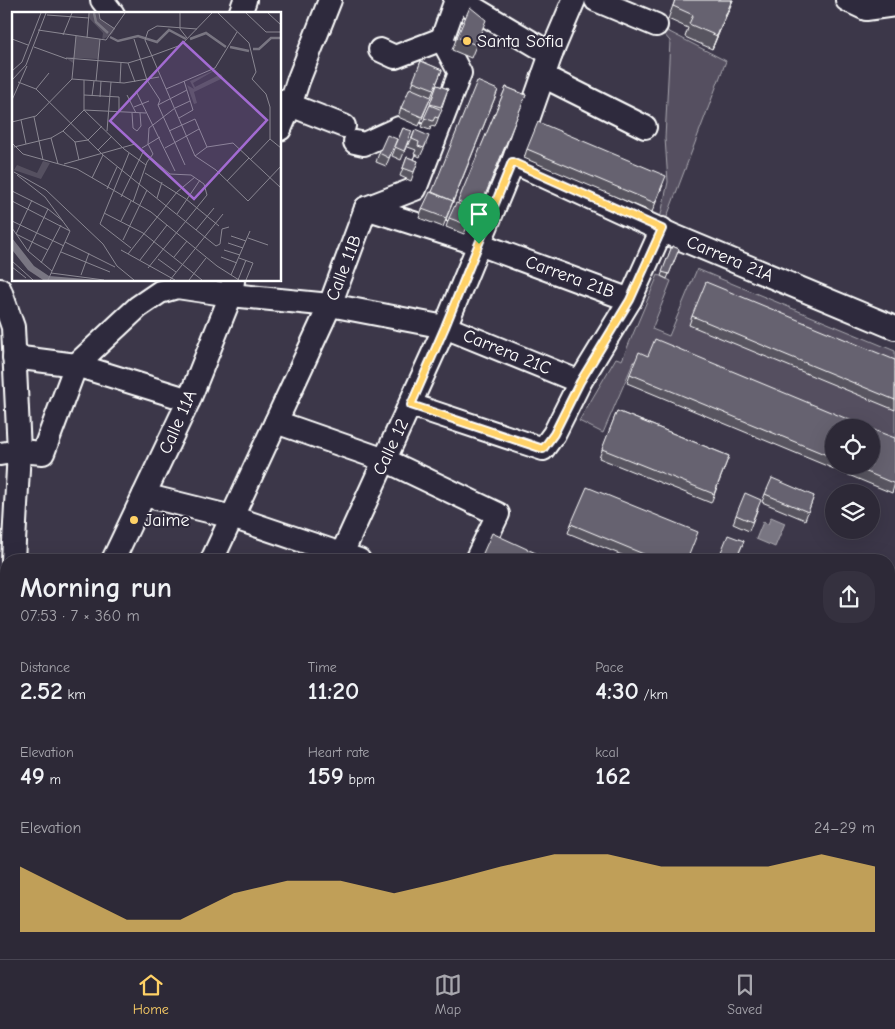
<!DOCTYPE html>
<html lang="en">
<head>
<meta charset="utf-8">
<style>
  :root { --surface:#2d2937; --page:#35313f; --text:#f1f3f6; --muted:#a7a6ad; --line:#484552; --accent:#ffd166 }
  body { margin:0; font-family:"Comic Neue",sans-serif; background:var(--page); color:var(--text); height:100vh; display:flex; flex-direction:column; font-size:19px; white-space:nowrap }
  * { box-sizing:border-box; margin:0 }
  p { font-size:16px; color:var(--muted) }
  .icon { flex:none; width:28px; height:28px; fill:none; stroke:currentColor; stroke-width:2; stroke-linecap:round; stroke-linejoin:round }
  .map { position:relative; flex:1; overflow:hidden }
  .sheet { position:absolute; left:0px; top:554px; width:895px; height:406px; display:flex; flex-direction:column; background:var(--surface); border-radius:20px 20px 0 0; box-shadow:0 5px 20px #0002,0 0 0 1px var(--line) }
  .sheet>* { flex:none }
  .buttons { position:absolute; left:825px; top:419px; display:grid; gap:10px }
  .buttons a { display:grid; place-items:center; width:55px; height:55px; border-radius:50%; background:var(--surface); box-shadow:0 5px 20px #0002,0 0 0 1px var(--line); font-size:25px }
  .pin { position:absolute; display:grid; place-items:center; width:42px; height:42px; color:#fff; margin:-51px -21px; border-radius:50% 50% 50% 0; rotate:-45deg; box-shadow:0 0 5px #0007 }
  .pin .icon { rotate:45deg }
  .round { display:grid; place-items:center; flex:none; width:52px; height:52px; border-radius:20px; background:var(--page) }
  .summary { display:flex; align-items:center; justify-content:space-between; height:85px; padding:0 20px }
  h1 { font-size:28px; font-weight:600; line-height:38px }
  .figures { display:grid; grid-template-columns:repeat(3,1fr); gap:8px; height:85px; padding:5px 20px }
  .figures div { display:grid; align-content:center }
  .figures b { font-size:25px; font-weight:600 }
  .figures small { font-size:14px; font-weight:400 }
  .figures p { font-size:14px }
  .chart { height:140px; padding:10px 20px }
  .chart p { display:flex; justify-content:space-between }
  .chart svg { width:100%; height:90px; margin-top:5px; fill:var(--accent); opacity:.7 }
  .tab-bar { display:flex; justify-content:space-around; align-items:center; height:70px; border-top:1px solid var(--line); background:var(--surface); font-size:14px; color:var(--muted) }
  .tab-bar a { display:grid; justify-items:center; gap:2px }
  .tab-bar .selected { color:var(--accent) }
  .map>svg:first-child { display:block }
  .green { fill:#555060; stroke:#aaa8b0 }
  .water { fill:#797682; stroke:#afadb4 }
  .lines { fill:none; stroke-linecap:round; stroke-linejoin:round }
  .minor-casing { stroke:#fff; stroke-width:26 }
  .minor { stroke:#2f2a3d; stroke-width:22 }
  .wall { fill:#585460; stroke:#fff }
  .shaded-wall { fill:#47454e; stroke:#fff }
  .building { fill:#666270; stroke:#fff }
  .route-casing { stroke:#fff; stroke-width:10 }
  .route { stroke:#ffd166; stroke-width:6 }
  .poi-dot { fill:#ffd166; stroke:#2f2a3d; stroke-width:2 }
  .labels { text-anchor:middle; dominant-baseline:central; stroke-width:4; stroke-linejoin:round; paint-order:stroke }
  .poi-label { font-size:18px; fill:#fff; stroke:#2f2a3d; text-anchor:start }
  .street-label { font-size:18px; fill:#fff; stroke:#2f2a3d }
  .inset-river { fill:none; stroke:#797682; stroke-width:2.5 }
  .inset-road { fill:none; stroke:#8a8792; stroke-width:1 }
  .view { fill:#a36bd2; fill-opacity:0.15; stroke:#a36bd2; stroke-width:2.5 }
  .inset-edge { fill:none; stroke:#fff; stroke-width:2.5 }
</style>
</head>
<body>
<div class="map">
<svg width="895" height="959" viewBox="0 0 895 959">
  <rect width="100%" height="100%" fill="#3c3749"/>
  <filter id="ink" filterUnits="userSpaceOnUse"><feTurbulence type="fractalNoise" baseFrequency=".02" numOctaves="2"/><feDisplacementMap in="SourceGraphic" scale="10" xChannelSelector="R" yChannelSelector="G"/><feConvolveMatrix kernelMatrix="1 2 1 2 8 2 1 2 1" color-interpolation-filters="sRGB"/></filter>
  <g filter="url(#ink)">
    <!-- green -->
    <g class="green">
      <polygon points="656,25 726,61 665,222 660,219 668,182 665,138 670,41"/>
      <polygon points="697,269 895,351 895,449 871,439 871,428 844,427 634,361 603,433 579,421 616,358 622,360 658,275 671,281 652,329 669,336"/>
    </g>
    <!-- water -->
    <polygon class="water" points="771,517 785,523 775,547 756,539 763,522 768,524"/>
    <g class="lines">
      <!-- minor casing -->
      <g class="minor-casing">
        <g id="minor">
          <polyline points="102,0 113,14"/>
          <polyline points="460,0 551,54"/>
          <polyline points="596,0 656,25"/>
          <polyline points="847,0 866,9 895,5"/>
          <polyline points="240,14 245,0"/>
          <polyline points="380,50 395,57 442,39"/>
          <polyline points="543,76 645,127"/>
          <polyline points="280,101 344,126"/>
          <polyline points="280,129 290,106 298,81 330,0"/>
          <polyline points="355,142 364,144 399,128 434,140"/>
          <polyline points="513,162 674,236 895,328"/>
          <polyline points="366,208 479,244 630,300"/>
          <polyline points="0,290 13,327 19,451 13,560"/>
          <polyline points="14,357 76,365 189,400"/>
          <polyline points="411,405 543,449 554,434 580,382 630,300 662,229"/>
          <polyline points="276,422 385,460 498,514 476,560"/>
          <polyline points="0,454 19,451 43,453 76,365 138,307 160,292 177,287 231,295 330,305 445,327 580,382"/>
          <polyline points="144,495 232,517 359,560"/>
          <polyline points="113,560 189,400 231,295 233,281"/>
          <polyline points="212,560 330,305 366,208 415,189 460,73 442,39 456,0"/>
          <polyline points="339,560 445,327 513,162 551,54 574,0"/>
          <polyline points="0,818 6,818"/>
          <polyline points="0,906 6,905"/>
          <polyline points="134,959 137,954"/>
          <polyline points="306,959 306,954"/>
          <polyline points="560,959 560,954"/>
        </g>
      </g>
      <!-- minor -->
      <use href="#minor" class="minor"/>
    </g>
    <!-- wall -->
    <g class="wall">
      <polygon points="675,0 733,0 712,49 685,37 688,28 668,19"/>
      <polygon points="481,33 471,58 452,50 457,37"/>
      <polygon points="421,61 442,70 419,126 398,117 401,108 411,89"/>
      <polygon points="437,85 448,89 438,119 435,127 431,126 430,130 421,127 430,105"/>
      <polygon points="506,87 526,95 475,218 471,217 464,234 446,227 449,218 458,203"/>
      <polygon points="498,90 443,227 419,218 422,209 431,193"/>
      <polygon points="403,128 409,140 401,160 392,156"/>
      <polygon points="415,130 426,144 420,157 414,154 416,150 408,147"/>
      <polygon points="397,139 386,166 376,162 379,153"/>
      <polygon points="527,149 663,185 652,212 524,158"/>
      <polygon points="407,157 418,161 411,181 400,176"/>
      <polygon points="672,246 679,249 667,279 661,276"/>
      <polygon points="692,316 895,360 895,410 689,325"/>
      <polygon points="630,374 834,428 834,465 871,465 895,483 892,493 627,383"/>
      <polygon points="617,411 729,456 711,503 599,458"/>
      <polygon points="765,494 814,496 805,520 762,502"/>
      <polygon points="758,508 749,531 733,524 736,515"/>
      <polygon points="571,524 687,560 634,560 568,533"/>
      <polygon points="744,541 736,560 718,560 721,552"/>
    </g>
    <!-- shaded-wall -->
    <polygon class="shaded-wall" points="732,0 733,0 712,49 717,36"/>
    <!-- building -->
    <g class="building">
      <polygon points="675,0 732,0 717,36 689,24 693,15 673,6"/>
      <polygon points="470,7 486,20 476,45 457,37"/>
      <polygon points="421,61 442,70 434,89 413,81"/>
      <polygon points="477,81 498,90 453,201 432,192"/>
      <polygon points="437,85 448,89 441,107 430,104"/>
      <polygon points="506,87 526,95 479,210 458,201"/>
      <polygon points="410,88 431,97 422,117 401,108"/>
      <polygon points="430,105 442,110 438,118 435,117 433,121 424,118"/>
      <polygon points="538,122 666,176 655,203 527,149"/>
      <polygon points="403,128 412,131 404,151 395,147"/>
      <polygon points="415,130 429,136 424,148 418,146 419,142 412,139"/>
      <polygon points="387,135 397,139 389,158 379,153"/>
      <polygon points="407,157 418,161 414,172 403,168"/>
      <polygon points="430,192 453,201 446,218 422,209"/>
      <polygon points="456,203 474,210 468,225 449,218"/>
      <polygon points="672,246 679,249 669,274 662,272"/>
      <polygon points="706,282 895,360 895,400 692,316"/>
      <polygon points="655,339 869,428 834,428 834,458 630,374 639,352 648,356"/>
      <polygon points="617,411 729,456 714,494 602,449"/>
      <polygon points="871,429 895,438 895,484 850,465 871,465"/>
      <polygon points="772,478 814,496 808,512 765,494"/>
      <polygon points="587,487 698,532 687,560 658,560 571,524"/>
      <polygon points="745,493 761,500 752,522 736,515"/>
      <polygon points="492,533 551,560 480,560"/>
      <polygon points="728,535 744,541 736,559 721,552"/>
    </g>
  </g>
  <g class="lines" filter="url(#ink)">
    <!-- route casing -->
    <g class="route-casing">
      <polygon id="route" points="512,162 662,229 630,300 580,382 554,434 543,449 411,405 445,327"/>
    </g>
    <!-- route -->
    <use href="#route" class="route"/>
  </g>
  <!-- markers -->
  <g class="poi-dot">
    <circle cx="467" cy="41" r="5"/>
    <circle cx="134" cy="520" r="5"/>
  </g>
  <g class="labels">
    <!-- poi labels -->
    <g class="poi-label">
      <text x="477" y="41">Santa Sofia</text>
      <text x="144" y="520">Jaime</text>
    </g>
    <!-- street labels -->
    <g class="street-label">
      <text transform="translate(730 259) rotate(23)">Carrera 21A</text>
      <text transform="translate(344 268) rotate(-69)">Calle 11B</text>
      <text transform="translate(570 277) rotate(20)">Carrera 21B</text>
      <text transform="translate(507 352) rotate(22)">Carrera 21C</text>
      <text transform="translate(178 422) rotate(-66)">Calle 11A</text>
      <text transform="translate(391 447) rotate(-65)">Calle 12</text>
    </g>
  </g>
  <!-- overview -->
  <g transform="translate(12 12)">
    <rect width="269" height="269" fill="#3c3749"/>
    <path d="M 77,1 L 87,1 L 88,7 L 103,17 L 100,22 L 90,28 L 91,21 L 77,6 ZM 64,24 L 88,27 L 86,47 L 62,46 L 61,51 L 54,46 L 62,45 ZM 207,56 L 181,71 L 183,75 L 209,62 L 211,66 L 182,80 L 185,91 L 182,92 L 175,73 L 182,77 L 178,69 ZM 31,149 L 38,151 L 29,167 L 2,158 L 5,153 L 25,161 Z" fill="#555060"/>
    <path d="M 0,226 L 22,254 L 37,264 L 86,268 L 31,268 L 16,258 L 1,239 Z" fill="#797682"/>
    <path class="inset-river" d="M 82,1 L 84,10 L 96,21M 98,25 L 106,29 L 126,24 L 145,30 L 157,18 L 174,27M 178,27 L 194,21 L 214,35M 218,35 L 237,39M 241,37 L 247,37 L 259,26 L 269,26"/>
    <path class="inset-road" d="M 87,1 L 88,7 L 103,17M 168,1 L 168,17 L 175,26M 206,1 L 237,31 L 244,60 L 240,67 L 254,82 L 258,95 L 258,127 L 269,136M 234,1 L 254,20 L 269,20M 256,1 L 269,13M 35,3 L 77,6M 185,17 L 145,14 L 136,19 L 133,28 L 183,144 L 204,158 L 236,189 L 269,154M 26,18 L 94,28 L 113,1M 51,23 L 60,1M 75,26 L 77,1M 0,27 L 16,33M 122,27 L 135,68 L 148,88 L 146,93 L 173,153M 22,35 L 55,47M 54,46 L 116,51 L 139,44 L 169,33 L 200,1M 116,51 L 123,70M 0,59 L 10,50 L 29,1M 60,67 L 112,71 L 147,65M 0,68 L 14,53 L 34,1M 84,69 L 88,27M 6,70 L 24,77 L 91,143 L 204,234 L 208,232 L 210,217 L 217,215M 108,71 L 109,50M 24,77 L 37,61M 154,77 L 203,56 L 225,20M 124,79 L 163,159M 72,83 L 107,85 L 107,100M 115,83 L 124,101M 80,84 L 82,69M 88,85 L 89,69M 0,88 L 15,54M 146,93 L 175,78M 122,95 L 137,89M 72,98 L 112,137 L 134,153M 72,98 L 134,101M 120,101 L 121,116 L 125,119 L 129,114 L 128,101M 22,105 L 31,148M 167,106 L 181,98 L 172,69M 9,108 L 14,132M 0,110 L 24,104 L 60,67 L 64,24M 51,119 L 63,130 L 67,148M 95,119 L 99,70M 157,119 L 183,107 L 195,135M 39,126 L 46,152M 63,130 L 76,128 L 90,114M 0,131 L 11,142 L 65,157 L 139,200 L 205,254 L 227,268M 2,135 L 39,126 L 51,119 L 72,98 L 72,68M 130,136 L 148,125M 153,136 L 187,117M 86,138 L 100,124M 117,141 L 88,212 L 119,236M 183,144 L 195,135 L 221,131 L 269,176M 238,148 L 258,127M 52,152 L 123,132 L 158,162 L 179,163 L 192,172 L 195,183 L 136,256M 2,160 L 34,178 L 91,232 L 105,254 L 122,268M 133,161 L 174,187 L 207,214M 5,163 L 33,185 L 58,219 L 36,268M 80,166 L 91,143M 215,169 L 237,146M 95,177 L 105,155M 0,179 L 36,197 L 51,209M 109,185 L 132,138M 145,186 L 150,170M 20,188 L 4,222 L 36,238M 0,189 L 58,219M 121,190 L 135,150 L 141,142 L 136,132 L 137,116 L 163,96 L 178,89M 92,201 L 131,221 L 190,268M 165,202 L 188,168M 0,209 L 52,234M 109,209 L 119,189M 0,216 L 16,239 L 40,259M 184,218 L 202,196M 219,224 L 234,229M 236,226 L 256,233M 111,228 L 135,178M 53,230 L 103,255M 216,231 L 231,236M 109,238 L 163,268M 212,238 L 228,243M 16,239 L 36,197M 49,240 L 98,260M 116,242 L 165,180 L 183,165M 162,245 L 175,229M 209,245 L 225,251M 227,246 L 241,251 L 234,268M 146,247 L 164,260M 128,248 L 155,213M 0,249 L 21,268M 29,251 L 49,213M 0,255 L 14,266M 39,261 L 92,268M 69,263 L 77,241M 219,263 L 238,219M 158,268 L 211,202M 177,268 L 194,246M 226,268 L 234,248"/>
    <path class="view" d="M 171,30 L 255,108 L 182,187 L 98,109 Z"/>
    <rect width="269" height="269" class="inset-edge"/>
  </g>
</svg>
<div class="buttons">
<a><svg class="icon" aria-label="locate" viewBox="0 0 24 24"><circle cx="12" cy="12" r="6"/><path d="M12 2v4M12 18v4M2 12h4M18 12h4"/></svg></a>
<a><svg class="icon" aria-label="layers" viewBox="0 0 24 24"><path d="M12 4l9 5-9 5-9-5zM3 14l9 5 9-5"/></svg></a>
</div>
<div class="pin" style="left:479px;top:244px;background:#1e9e55"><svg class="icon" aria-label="arrive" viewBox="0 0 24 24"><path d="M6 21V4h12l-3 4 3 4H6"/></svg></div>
<section class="sheet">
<div class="summary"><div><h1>Morning run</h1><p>07:53 · 7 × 360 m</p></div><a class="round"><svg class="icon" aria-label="share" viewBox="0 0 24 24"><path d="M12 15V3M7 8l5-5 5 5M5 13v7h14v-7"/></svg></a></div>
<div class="figures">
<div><p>Distance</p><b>2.52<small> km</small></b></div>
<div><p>Time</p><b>11:20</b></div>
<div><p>Pace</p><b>4:30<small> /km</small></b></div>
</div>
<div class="figures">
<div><p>Elevation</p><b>49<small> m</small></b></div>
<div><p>Heart rate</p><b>159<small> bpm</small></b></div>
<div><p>kcal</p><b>162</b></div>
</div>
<div class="chart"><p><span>Elevation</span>24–29 m</p>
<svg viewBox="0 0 160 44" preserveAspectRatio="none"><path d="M0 44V12L10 25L20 38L30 38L40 25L50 19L60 19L70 25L80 19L90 12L100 6L110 6L120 12L130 12L140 12L150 6L160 12V44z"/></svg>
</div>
</section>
</div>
<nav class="tab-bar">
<a class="selected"><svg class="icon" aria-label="home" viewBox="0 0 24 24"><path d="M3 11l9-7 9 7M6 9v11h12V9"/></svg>Home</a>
<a><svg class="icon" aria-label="map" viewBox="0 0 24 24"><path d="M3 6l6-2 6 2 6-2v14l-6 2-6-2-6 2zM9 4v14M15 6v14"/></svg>Map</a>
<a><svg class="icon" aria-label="saved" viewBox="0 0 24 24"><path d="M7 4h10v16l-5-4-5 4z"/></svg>Saved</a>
</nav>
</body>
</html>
